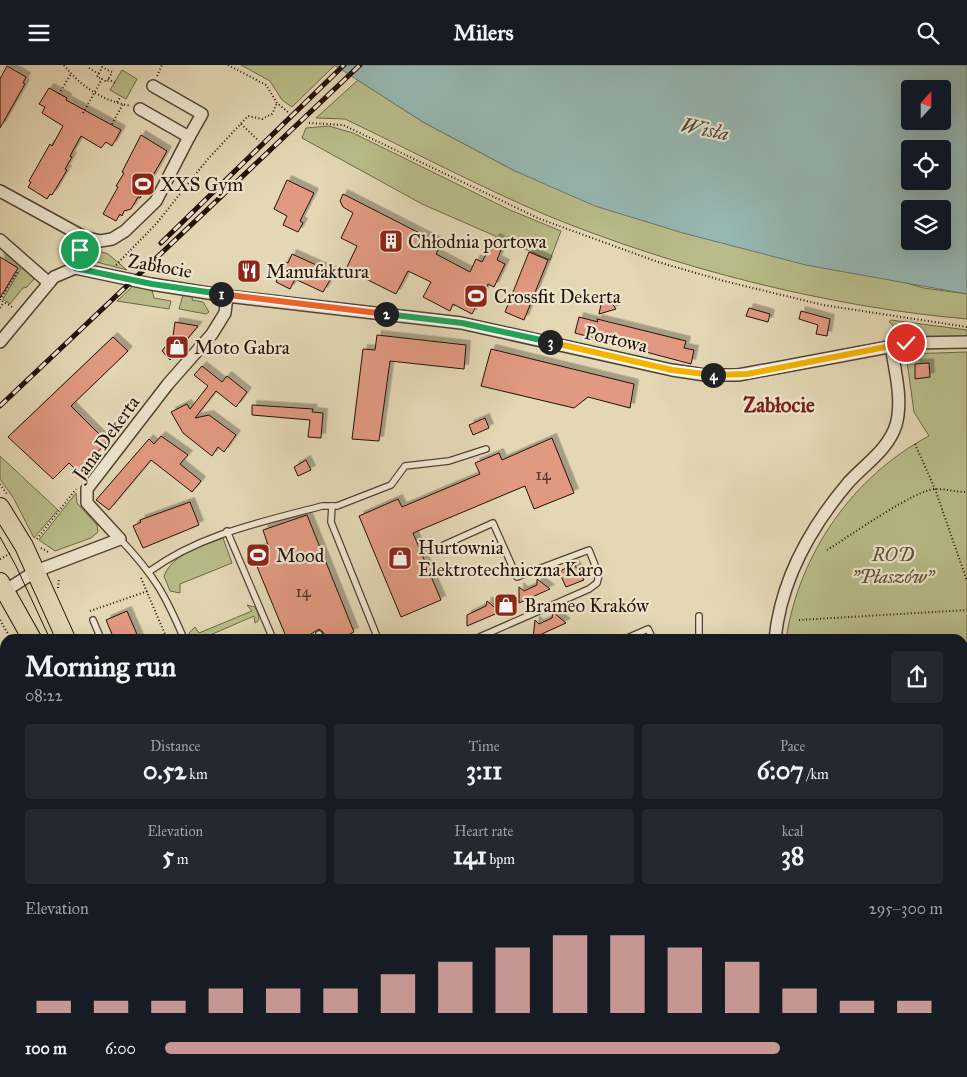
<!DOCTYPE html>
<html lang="en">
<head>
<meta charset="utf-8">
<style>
  :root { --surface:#171b24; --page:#242831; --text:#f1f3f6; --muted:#9ea1a6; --accent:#c59692 }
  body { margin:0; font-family:"IM FELL Great Primer",serif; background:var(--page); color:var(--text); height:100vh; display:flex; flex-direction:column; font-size:19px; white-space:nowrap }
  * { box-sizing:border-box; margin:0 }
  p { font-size:16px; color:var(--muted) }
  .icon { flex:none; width:28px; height:28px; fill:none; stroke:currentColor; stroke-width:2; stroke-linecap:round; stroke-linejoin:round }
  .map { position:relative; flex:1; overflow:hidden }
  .drawer { position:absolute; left:0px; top:569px; width:968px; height:444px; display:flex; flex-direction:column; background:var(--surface); border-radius:15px 15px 0 0; box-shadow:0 5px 20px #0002 }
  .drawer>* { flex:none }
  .needle { width:32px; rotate:21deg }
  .tools { position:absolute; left:901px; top:15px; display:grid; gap:10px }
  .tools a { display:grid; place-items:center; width:50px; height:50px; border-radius:5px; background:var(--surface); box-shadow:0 5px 20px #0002; font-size:25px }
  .pin { position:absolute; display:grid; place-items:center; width:42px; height:42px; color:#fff; margin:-21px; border:2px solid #fff; border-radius:50%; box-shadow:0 1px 5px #0007 }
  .km { position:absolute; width:25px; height:25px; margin:-12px; border-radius:50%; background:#222; color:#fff; font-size:14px; line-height:25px; text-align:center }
  .round { display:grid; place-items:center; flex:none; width:52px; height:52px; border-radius:5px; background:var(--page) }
  .overview { display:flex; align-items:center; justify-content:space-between; height:85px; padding:0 25px }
  h1 { font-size:28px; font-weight:700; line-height:38px }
  .stats { display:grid; grid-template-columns:repeat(3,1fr); gap:8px; height:85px; padding:5px 25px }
  .stats div { display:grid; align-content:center; border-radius:5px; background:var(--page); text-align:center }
  .stats b { font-size:25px; font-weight:700 }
  .stats small { font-size:14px; font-weight:400 }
  .stats p { font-size:14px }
  .chart { height:140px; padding:10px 25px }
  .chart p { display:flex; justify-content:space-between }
  .chart svg { width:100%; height:90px; margin-top:5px; stroke:var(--accent); stroke-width:6 }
  ul { padding:0 25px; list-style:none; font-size:16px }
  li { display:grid; grid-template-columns:80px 60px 1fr; align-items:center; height:38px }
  li i { height:12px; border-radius:6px; background:var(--accent) }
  header { display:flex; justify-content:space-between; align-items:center; height:65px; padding:0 25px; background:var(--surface); font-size:22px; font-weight:700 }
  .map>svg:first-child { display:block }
  .green { fill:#b9bd89; stroke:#6e6848 }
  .water { fill:#96b8b3; stroke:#68766f; fill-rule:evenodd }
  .building { fill:#e29981; stroke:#231208; filter:url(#shadow) }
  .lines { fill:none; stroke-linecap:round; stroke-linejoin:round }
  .lane-casing { stroke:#534333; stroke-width:8 }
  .street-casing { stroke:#534333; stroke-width:14 }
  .primary-casing { stroke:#231208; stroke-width:20 }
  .path { stroke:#231208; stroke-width:2; stroke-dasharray:1 2.5; stroke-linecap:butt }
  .lane { stroke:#ede5ce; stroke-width:5.5 }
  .street { stroke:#ede5ce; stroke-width:11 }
  .primary { stroke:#e3d7b4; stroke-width:18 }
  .tram { stroke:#231208; stroke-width:1 }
  .rail-casing { stroke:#231208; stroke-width:5 }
  .rail { stroke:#ede5ce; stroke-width:3; stroke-dasharray:9; stroke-linecap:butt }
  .split-1-casing { stroke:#fff; stroke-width:10 }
  .split-2-casing { stroke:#fff; stroke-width:10 }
  .split-3-casing { stroke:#fff; stroke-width:10 }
  .split-4-casing { stroke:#fff; stroke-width:10 }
  .split-5-casing { stroke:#fff; stroke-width:10 }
  .split-1 { stroke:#22a559; stroke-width:6 }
  .split-2 { stroke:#f0652b; stroke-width:6 }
  .split-3 { stroke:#22a559; stroke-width:6 }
  .split-4 { stroke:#f5b400; stroke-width:6 }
  .split-5 { stroke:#f5b400; stroke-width:6 }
  .labels { text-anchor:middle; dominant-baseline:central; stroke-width:4.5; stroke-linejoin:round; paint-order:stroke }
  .number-label { font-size:16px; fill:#533426 }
  .poi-label { font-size:19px; fill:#231208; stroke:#ede5ce; text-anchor:start }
  .street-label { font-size:19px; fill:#231208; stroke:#ede5ce }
  .park-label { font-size:19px; font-style:italic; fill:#584e35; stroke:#ede5ce }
  .water-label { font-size:20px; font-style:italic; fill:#4b4c44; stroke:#ede5ce }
  .quarter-label { font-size:21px; font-weight:bold; fill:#7a1f14; stroke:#ede5ce }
</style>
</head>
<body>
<header><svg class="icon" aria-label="menu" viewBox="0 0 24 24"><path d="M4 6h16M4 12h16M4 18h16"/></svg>Milers<svg class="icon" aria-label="search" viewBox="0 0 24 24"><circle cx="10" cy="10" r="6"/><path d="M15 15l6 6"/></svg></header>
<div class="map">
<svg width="967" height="1012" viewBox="0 0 967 1012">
  <defs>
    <filter id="shadow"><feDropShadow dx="4.5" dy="-4.5" stdDeviation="0" flood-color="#0004"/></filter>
  </defs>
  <rect width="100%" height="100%" fill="#e3d7b4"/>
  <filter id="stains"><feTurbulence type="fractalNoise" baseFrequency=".004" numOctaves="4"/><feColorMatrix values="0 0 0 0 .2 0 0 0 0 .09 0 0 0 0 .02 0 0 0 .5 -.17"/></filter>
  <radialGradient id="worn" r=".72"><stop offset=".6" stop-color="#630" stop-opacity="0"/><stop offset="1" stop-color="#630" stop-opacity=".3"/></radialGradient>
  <!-- green -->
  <g class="green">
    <polygon points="241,0 335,0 292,42 282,35 270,16"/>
    <polygon points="122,5 137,14 126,34 110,25"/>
    <path d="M 358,15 L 423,57 L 515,106 L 924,223 L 967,229 L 967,254 C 828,242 675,203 546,150 C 478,121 412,86 345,54 L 316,53 Z"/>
    <polygon points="329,61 353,68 510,145 561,166 550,195 422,139 302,73 306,63"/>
    <polygon points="93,184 108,189 127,205 89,195 86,188"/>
    <polygon points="23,200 33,208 32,211 34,214 27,222 23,223 10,239 3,234"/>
    <polygon points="133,221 152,225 154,233 171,236 169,244 117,236"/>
    <polygon points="183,230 193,231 192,235 203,237 209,247 206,249 179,244"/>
    <path d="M 891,255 L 967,265 L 967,273 C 937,273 912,279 889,257 Z"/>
    <path d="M 967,287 L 967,1012 L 918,1012 L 916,1008 L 962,1008 L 962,574 L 786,574 C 799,489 853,411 929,371 L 914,347 L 906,289 Z"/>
    <polygon points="0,391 58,445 34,473 14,434 0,414"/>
    <polygon points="76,428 77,438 97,460 98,467 91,473 55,486 39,475"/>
    <path d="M 223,473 L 232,498 L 180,519 L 180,528 L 170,526 L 164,511 C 173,488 203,481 223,473 Z"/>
    <polygon points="247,540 255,542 259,551 258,556 255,558 254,551 201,574 190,574 189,568 195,562 199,568 252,546"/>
    <polygon points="0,672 5,678 5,797 0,802"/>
  </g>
  <!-- water -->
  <path class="water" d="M 334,0 L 967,0 L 967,229 L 806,200 L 683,168 L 595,141 L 515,106 L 423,57 ZM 910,24 L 942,24 L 942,56 L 910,56 ZM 910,84 L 942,84 L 942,116 L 910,116 ZM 910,144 L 942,144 L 942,176 L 910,176 Z"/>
  <!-- building -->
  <g class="building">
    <polygon points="7,1 26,12 23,18 25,19 0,63 0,14"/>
    <polygon points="49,23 67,33 66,35 121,65 112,81 106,77 101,83 81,71 70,91 72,92 65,104 67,105 52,130 50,129 47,134 28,122 31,117 29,116 50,79 52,81 63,61 42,48 45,42 39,39"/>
    <polygon points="141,70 167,86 140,133 138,132 131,144 124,146 122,151 120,149 116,156 103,149 118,122 116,121 124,108 122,107"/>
    <polygon points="287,115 314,128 300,156 303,158 298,167 283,160 287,151 274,144"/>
    <polygon points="343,129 441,179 436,189 470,207 476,194 482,197 495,173 504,177 497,195 505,199 494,222 488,219 472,249 453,239 450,246 423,232 431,217 408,206 396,229 346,204 357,181 341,173 353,148 343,142 340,136"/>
    <polygon points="529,187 548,195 524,255 505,247"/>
    <polygon points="292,189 334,208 323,227 295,214 290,224 276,217 285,197 288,198"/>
    <polygon points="0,192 18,203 0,233"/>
    <polygon points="607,231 616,244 599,249 601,239 599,237"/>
    <polygon points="749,243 770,249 768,257 746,251"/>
    <polygon points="801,246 830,254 827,271 816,269 818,260 799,254"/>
    <polygon points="579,252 598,257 597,254 686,276 684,283 694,285 691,299 575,268"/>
    <polygon points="175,257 198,261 170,295 162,286 173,271"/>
    <polygon points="377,270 466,280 464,304 390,296 379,376 352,374 363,284 375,285"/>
    <polygon points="113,272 128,286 71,341 107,377 89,396 92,399 82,411 69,398 53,414 8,372"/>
    <polygon points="491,284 634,319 630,343 588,332 574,343 481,321"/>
    <polygon points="929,298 930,312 915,314 915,299"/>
    <polygon points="202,301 222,317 227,311 247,327 236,342 216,326 195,353 209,350 236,370 224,387 218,382 212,391 183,368 171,347 187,339 190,344 208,321 194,310"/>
    <polygon points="252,340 313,344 312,347 323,348 321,373 308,372 310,355 252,350"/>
    <polygon points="485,353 489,363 473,370 469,360"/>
    <polygon points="161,371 188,390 180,399 201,416 192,427 151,395 109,445 96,435 149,374 154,379"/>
    <polygon points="552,373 574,428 534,444 525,421 413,468 441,535 401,552 359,451 398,434 402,442 480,409 475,398 499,388 502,395"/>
    <polygon points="306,395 311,405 298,411 294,402"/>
    <polygon points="190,437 199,460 143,483 133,461 141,457 140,455"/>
    <polygon points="307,450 354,567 340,574 326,574 323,567 319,564 303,574 287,574 251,487 268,480 263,465"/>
    <polygon points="574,499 584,515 566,522 560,509 562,505"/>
    <polygon points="537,514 550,524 519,538 519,522 524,526 537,520"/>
    <polygon points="487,536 500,547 467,561 467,550 486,541"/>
    <polygon points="127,546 139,574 114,574 106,555"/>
    <polygon points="553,547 566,558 533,573 535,555 539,559 552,553"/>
  </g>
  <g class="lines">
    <!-- lane casing -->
    <g class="lane-casing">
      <g id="lane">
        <polyline points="332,441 331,457 378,574"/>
        <polyline points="227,466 273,574"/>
        <path d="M 120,474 C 154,510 165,529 184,574"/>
        <polyline points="444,480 493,458 517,512 589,485 599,510 597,518 589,524 475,574"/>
        <path d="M 150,506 C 201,469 262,457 322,441 L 337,441 L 391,420 L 405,401 L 449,396 L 486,384"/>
        <polyline points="93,555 101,574"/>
        <polyline points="319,569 321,574"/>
        <polyline points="625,574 648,564 653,574"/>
        <polyline points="699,574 699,551"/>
        <polyline points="117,1012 125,1008"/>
      </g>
    </g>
    <!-- street casing -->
    <g class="street-casing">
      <g id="street">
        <polyline points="153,21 202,49 189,72"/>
        <polyline points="0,126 84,172 100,176 112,174 125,166 156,136 189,72 140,44"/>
        <polyline points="0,175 49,218"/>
        <polyline points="75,203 84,172"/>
        <polyline points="0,277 54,212 75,203 151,219 227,231 461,258 672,305 705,310 738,310 910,278 967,277"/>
        <polyline points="0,529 36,506 120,474 87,438 87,424 168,319 212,269 225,248 227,231"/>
        <path d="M 775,574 C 781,514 810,463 848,418 C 865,399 888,385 896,360 C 903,335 895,306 891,281"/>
        <polyline points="0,828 5,822"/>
        <polyline points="0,930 5,937"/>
        <polyline points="51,1008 54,1012"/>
        <polyline points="545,1008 547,1012"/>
        <polyline points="509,1012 520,1008"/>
      </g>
    </g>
    <!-- primary casing -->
    <g class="primary-casing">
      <g id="primary">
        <polyline points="0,442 24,481 66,574"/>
        <polyline points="0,517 32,574"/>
        <polyline points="226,1008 228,1012"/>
        <polyline points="254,1008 256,1012"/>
      </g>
    </g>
    <!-- path -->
    <g class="path">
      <path d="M 64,0 C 81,22 103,36 131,41"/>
      <polyline points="228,0 266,20 277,38 289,48"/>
      <polyline points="89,3 99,9"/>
      <polyline points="157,11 162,0"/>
      <polyline points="108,14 115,18"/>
      <polyline points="59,29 71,9"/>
      <polyline points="117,37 121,31"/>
      <polyline points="83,48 102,14 107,17 112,7 102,2 97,12 102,14"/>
      <polyline points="309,58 343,60 540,154 658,197 724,216 823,240 967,262"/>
      <polyline points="112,59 123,39"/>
      <polyline points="241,59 259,76"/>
      <polyline points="116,200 156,159 207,95 248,51 262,54 272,49 277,38"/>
      <polyline points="12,242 0,235 18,206"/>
      <polyline points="0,243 4,237"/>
      <polyline points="915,379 935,424 967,516"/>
      <polyline points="0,419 7,429"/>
      <polyline points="37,474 76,424"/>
      <polyline points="41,483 48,487"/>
      <path d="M 827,485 C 847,473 917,423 936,424 C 947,424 955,427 967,427"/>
      <polyline points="0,494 11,488"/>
      <polyline points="141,513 167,574"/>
      <polyline points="58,523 59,513"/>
      <polyline points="90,546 148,526"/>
      <polyline points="0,555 11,574"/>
      <polyline points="799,555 967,545"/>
      <polyline points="345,573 346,574"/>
      <polyline points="354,574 364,570"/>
      <polyline points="962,634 967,634"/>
      <polyline points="962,723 967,723"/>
      <polyline points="962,812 967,811"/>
      <polyline points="962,902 967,901"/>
      <polyline points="962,987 967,987"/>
      <polyline points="6,1012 10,1008"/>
    </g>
    <!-- lane -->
    <use href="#lane" class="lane"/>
    <!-- street -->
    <use href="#street" class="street"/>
    <!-- primary -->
    <use href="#primary" class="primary"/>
    <!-- tram -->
    <g class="tram">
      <polyline points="0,472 16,501 50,574"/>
      <polyline points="236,1008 238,1012"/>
    </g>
    <!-- rail casing -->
    <g class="rail-casing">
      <g id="rail">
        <polyline points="161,178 344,0"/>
        <polyline points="0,341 360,0"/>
      </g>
    </g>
    <!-- rail -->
    <use href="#rail" class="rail"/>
  </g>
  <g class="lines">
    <!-- split-1 casing -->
    <g class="split-1-casing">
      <polyline id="split-1" points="80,185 75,203 152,219 221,229"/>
    </g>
    <!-- split-2 casing -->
    <g class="split-2-casing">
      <polyline id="split-2" points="221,229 386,249"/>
    </g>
    <!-- split-3 casing -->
    <g class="split-3-casing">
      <polyline id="split-3" points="386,249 462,258 550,277"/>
    </g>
    <!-- split-4 casing -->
    <g class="split-4-casing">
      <polyline id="split-4" points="550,277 672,305 713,310"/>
    </g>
    <!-- split-5 casing -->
    <g class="split-5-casing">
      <polyline id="split-5" points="713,310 747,309 906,278"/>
    </g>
    <!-- split-1 -->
    <use href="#split-1" class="split-1"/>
    <!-- split-2 -->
    <use href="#split-2" class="split-2"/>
    <!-- split-3 -->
    <use href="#split-3" class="split-3"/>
    <!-- split-4 -->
    <use href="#split-4" class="split-4"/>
    <!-- split-5 -->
    <use href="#split-5" class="split-5"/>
  </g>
  <!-- icons -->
  <defs>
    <g id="stadium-square" transform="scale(1.25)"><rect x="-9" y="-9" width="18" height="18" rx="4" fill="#8f2418" stroke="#ede5ce"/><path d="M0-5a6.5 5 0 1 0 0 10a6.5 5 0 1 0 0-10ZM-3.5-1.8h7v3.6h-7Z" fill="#fff"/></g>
    <g id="building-square" transform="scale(1.25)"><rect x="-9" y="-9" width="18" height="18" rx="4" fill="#8f2418" stroke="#ede5ce"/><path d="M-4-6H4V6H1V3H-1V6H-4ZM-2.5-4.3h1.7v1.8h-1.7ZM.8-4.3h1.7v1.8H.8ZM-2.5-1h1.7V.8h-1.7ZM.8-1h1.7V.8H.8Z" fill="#fff"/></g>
    <g id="restaurant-square" transform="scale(1.25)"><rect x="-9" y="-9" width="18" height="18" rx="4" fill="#8f2418" stroke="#ede5ce"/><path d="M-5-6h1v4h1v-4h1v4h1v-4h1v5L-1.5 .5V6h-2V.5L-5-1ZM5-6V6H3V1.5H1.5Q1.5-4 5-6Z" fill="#fff"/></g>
    <g id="shop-square" transform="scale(1.25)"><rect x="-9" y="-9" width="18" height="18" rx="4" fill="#8f2418" stroke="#ede5ce"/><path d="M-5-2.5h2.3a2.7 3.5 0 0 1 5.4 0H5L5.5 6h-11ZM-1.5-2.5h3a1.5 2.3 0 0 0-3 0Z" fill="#fff"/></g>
  </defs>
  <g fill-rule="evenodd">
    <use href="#stadium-square" x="143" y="119"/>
    <use href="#building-square" x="391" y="176"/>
    <use href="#restaurant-square" x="249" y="206"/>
    <use href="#stadium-square" x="476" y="231"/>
    <use href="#shop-square" x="177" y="282"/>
    <use href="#stadium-square" x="258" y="490"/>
    <use href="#shop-square" x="400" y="493"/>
    <use href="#shop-square" x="506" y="540"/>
  </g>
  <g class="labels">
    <!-- number labels -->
    <g class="number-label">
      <text x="543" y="409">14</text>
      <text x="303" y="526">14</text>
    </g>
    <!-- poi labels -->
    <g class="poi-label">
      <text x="160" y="119">XXS Gym</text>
      <text x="408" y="176">Chłodnia portowa</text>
      <text x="266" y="206">Manufaktura</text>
      <text x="494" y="231">Crossfit Dekerta</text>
      <text x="194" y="282">Moto Gabra</text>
      <text x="418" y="482">Hurtownia<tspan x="418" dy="22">Elektrotechniczna Karo</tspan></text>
      <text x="276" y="490">Mood</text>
      <text x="524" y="540">Brameo Kraków</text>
    </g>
    <!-- street labels -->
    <g class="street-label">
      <text transform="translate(160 201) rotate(10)">Zabłocie</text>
      <text transform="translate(616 274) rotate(13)">Portowa</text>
      <text transform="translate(106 373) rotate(-54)">Jana Dekerta</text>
    </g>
    <!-- park labels -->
    <g class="park-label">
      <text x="893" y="489">ROD<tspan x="893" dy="22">"Płaszów"</tspan></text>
    </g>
    <!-- water labels -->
    <g class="water-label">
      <text transform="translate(705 64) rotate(11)">Wisła</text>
    </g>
    <!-- quarter labels -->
    <g class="quarter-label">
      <text x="779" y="340">Zabłocie</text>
    </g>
  </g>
  <rect width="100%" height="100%" filter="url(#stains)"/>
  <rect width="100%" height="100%" fill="url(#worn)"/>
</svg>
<div class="tools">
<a><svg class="needle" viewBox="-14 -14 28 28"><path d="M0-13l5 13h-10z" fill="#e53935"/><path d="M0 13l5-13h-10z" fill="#9ea1a6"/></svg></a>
<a><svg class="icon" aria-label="locate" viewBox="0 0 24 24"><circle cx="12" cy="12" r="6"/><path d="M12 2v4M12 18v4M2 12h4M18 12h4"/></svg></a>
<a><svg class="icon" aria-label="layers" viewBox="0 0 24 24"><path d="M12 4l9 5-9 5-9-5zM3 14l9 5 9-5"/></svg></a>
</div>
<div class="pin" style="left:80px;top:185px;background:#1e9e55"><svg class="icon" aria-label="arrive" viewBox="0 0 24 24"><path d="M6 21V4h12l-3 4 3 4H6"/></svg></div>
<div class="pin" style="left:906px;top:278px;background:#d93025"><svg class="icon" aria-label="check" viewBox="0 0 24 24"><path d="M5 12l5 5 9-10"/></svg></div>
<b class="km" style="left:221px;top:229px">1</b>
<b class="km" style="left:386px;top:249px">2</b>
<b class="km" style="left:550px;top:277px">3</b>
<b class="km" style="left:713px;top:310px">4</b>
<section class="drawer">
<div class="overview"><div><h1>Morning run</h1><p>08:22</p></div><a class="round"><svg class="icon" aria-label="share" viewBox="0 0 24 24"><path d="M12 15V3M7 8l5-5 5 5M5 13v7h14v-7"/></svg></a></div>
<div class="stats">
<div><p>Distance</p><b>0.52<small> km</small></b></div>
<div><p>Time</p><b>3:11</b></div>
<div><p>Pace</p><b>6:07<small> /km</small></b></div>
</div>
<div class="stats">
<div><p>Elevation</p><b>5<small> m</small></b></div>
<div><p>Heart rate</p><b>141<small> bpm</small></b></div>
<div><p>kcal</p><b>38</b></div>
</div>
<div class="chart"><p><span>Elevation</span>295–300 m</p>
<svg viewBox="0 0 160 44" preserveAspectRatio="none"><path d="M5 44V38M15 44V38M25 44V38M35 44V32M45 44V32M55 44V32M65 44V25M75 44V19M85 44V12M95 44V6M105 44V6M115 44V12M125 44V19M135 44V32M145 44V38M155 44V38"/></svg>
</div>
<ul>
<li><b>100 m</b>6:00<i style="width:79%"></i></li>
</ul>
</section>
</div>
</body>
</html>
